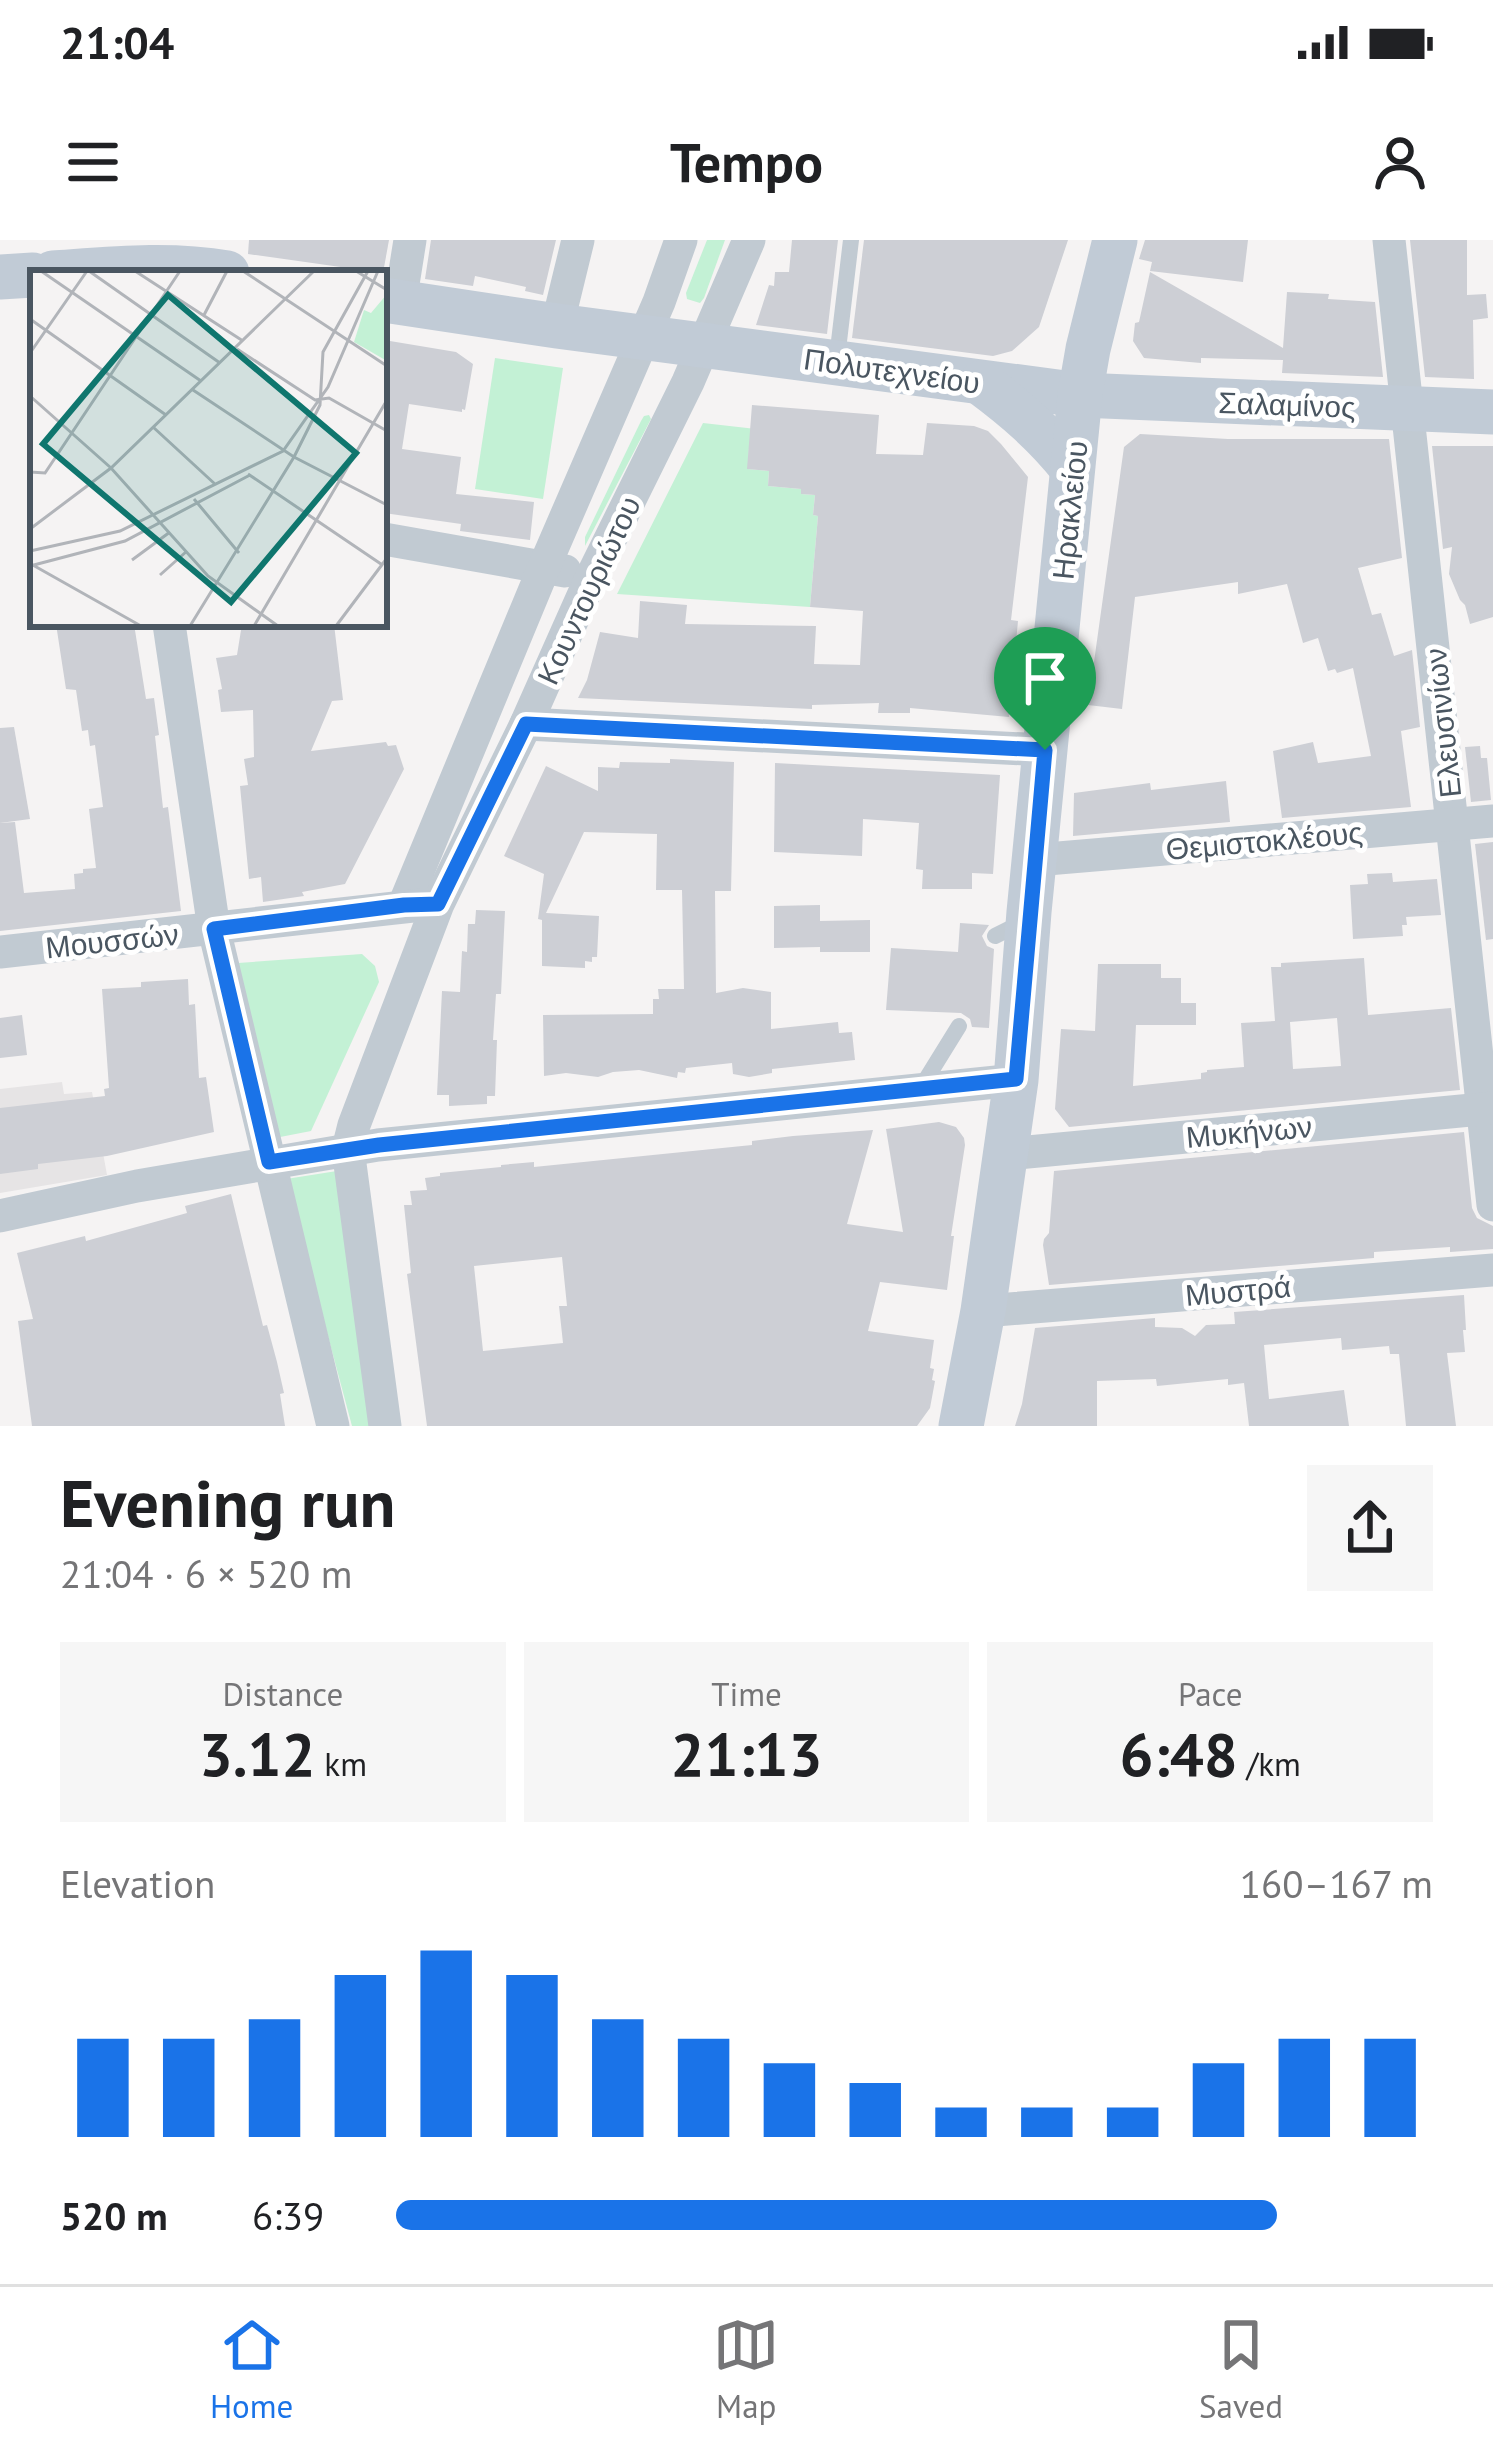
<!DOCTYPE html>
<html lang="en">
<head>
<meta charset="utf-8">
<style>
  :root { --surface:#fff; --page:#f6f6f6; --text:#202124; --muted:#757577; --line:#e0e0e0; --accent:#1a73e8 }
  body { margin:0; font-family:"PT Sans",sans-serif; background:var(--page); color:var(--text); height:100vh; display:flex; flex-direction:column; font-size:45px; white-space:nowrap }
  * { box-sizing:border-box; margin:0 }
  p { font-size:39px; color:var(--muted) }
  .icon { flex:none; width:66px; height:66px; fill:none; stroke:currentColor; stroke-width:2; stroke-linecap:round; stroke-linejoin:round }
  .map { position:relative; height:1186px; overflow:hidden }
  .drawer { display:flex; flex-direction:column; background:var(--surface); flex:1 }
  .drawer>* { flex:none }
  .pin { position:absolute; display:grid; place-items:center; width:102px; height:102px; color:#fff; margin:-123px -51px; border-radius:50% 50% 50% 0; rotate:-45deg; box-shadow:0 0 12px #0007 }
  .pin .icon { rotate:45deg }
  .round { display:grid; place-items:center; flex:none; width:126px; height:126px; border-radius:0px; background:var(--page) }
  .headline { display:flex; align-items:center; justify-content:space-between; height:204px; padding:0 60px }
  h1 { font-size:66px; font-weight:700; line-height:90px }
  .stats { display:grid; grid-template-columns:repeat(3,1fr); gap:18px; height:204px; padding:12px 60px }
  .stats div { display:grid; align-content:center; border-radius:0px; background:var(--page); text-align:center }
  .stats b { font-size:60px; font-weight:700 }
  .stats small { font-size:33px; font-weight:400 }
  .stats p { font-size:33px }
  .chart { height:336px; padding:24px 60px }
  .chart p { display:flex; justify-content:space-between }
  .chart svg { width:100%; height:216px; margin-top:12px; stroke:var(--accent); stroke-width:6 }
  ul { padding:0 60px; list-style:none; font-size:39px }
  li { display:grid; grid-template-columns:192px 144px 1fr; align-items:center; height:90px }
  li i { height:30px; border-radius:15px; background:var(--accent) }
  .status { display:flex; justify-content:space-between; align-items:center; height:84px; padding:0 60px; background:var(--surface); direction:ltr }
  .status svg { height:33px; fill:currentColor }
  header { display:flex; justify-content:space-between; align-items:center; height:156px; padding:0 60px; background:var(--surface); font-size:54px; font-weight:700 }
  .tab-bar { display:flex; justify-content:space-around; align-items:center; height:168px; border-top:3px solid var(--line); background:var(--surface); font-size:33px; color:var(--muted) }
  .tab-bar a { display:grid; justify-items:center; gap:6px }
  .tab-bar .current { color:var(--accent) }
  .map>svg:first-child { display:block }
  .education { fill:#e6e4e5 }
  .green { fill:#c3f1d5 }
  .building { fill:#cdcfd5; fill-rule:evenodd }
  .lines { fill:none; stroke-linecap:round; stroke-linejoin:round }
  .lane { stroke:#c1cad2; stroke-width:16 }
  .street { stroke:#c1cad2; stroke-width:33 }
  .secondary { stroke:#c1cbd6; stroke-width:45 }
  .route-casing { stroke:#fff; stroke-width:24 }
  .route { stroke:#1a73e8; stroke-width:15 }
  .labels { text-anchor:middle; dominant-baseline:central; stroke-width:10; stroke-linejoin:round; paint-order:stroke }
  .street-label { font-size:30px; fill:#4a5661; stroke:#fff }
  .inset-road { fill:none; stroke:#b1b4b9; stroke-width:3 }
  .view { fill:#0f766e; fill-opacity:0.15; stroke:#0f766e; stroke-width:6 }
  .inset-edge { fill:none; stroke:#4a5661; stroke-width:6 }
</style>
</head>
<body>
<div class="status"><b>21:04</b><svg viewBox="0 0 49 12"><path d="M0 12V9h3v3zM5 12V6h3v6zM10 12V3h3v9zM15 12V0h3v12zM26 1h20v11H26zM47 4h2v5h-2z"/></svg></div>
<header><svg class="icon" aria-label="menu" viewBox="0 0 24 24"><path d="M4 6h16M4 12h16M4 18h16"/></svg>Tempo<svg class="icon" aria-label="person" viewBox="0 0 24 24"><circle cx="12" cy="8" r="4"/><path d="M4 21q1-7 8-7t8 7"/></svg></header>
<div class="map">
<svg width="1493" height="1186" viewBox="0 0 1493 1186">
  <rect width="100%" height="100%" fill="#f5f3f3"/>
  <!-- education -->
  <polygon class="education" points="62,842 64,854 92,852 107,935 0,953 0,849"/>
  <!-- green -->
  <g class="green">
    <polygon points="707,0 725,0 704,58 700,63 687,59 686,53"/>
    <polygon points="495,118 563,128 543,259 475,249"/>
    <polygon points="649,175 651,179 585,306 585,297 641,181 644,176"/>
    <polygon points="703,183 756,189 749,208 748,229 769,231 768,246 801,249 801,254 815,255 813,275 818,276 810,367 617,354"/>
    <polygon points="362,714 375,726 379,742 311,891 275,898 238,723"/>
    <polygon points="337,931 370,1186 352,1186 286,939"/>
  </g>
  <!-- building -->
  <g class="building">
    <polygon points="249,0 389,0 383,33 248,14"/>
    <polygon points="431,0 556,0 543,55 525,51 526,47 475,36 473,46 425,39"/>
    <polygon points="792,0 838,0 827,94 756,85 769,45 774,46 775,32 789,32"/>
    <polygon points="864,0 1068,0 1039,87 1012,111 993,116 852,98"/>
    <polygon points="1145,0 1248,0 1243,42 1150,31 1152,22 1139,19"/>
    <polygon points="1410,0 1467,0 1467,55 1486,54 1488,78 1473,80 1474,139 1425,137"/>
    <polygon points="1150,32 1283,108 1287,52 1329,54 1328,59 1375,62 1383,137 1282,133 1283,120 1201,118 1201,123 1144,118 1133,101 1135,83 1139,82"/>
    <polygon points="384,100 456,112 473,124 465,170 462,169 462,172 409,164 402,209 461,217 456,254 534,262 530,300 460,291 461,284 384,273"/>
    <polygon points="752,165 879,175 876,214 923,215 927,183 974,186 988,191 1001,204 1028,237 1011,380 1018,381 1009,477 910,468 910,473 878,473 879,463 812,465 812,469 578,458 587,440 600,392 638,398 640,361 687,365 685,384 816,386 814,424 860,425 863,371 810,367 818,276 813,275 815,255 801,254 801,249 768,246 769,231 747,229"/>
    <polygon points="1140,194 1228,199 1389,199 1402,318 1358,328 1372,375 1381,373 1394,416 1412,410 1420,487 1401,491 1411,567 1282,578 1273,511 1313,502 1318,523 1371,516 1353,428 1337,433 1335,429 1328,431 1318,398 1303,403 1287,344 1238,354 1238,342 1135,357 1122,469 1088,465 1124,207"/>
    <polygon points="1432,206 1493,206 1493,377 1470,384 1465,365 1460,360 1449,334 1452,307 1443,309"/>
    <polygon points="56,384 134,384 146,459 154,458 159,495 155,496 163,568 168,567 181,671 0,691 0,583 15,582 24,653 75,649 74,634 83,633 83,629 96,628 89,569 103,567 95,505 90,506 88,490 82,491 76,450 66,449"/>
    <polygon points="242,384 334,384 343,460 332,461 311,511 386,502 388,506 396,505 404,529 345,644 302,652 304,656 263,662 261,637 249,639 240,546 248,545 244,519 254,517 253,470 221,472 218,450 222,449 216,418 237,415"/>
    <polygon points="14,487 30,579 0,583 0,488"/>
    <polygon points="1480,506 1481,518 1487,518 1491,560 1471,562 1465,507"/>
    <polygon points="670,519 734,522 731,651 715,651 716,753 743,748 771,752 771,789 838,782 839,793 852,792 855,820 772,829 772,833 749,837 733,834 732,823 686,828 685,833 678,832 677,838 639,830 613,832 598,837 566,833 544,836 543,775 653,774 653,759 659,759 658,749 684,749 682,650 656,650 657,594 584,592 546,673 599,676 597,717 592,717 592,722 585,721 585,728 542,726 542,680 538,679 544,634 504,616 546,526 598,551 598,527 619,528 620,522 670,523"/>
    <polygon points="775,523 1000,535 993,634 972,633 972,649 922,649 923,630 916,629 919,583 863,579 862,616 774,612"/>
    <polygon points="1226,541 1230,582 1073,596 1074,553 1150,543 1151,550"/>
    <polygon points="1493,602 1493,699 1486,700 1475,604"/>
    <polygon points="1392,633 1393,642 1437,639 1441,675 1406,677 1407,685 1402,685 1403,696 1353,699 1350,645 1368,644 1367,634"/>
    <polygon points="820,665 820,681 870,680 870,712 820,712 820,707 774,708 774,666"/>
    <polygon points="476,670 505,671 501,754 496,754 493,800 497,800 495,856 487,856 487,864 449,866 449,855 437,855 442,751 460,752 462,711 467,712 468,684 475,684"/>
    <polygon points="960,683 989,685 982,696 987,706 994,709 989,788 972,787 970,779 961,773 886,770 891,708 958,712"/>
    <path d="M 1364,718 L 1368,775 L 1451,768 L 1460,850 L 1069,887 L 1055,869 L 1061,789 L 1095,791 L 1098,724 L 1161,724 L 1161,738 L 1181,738 L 1181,763 L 1196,763 L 1196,785 L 1136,785 L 1133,846 L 1201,839 L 1201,833 L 1207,832 L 1207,830 L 1244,827 L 1241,783 L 1275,781 L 1271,727 L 1281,727 L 1281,723 ZM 1337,778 L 1341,826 L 1293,829 L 1290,782 Z"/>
    <polygon points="188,739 189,765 195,764 199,838 206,837 214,892 107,916 38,924 38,929 0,934 0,868 105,856 104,849 109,848 102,749 141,747 141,742"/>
    <polygon points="22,775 27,815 0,818 0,778"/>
    <path d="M 939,882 L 956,887 L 964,898 L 965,905 L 951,996 L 954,996 L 947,1050 L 880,1042 L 868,1091 L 934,1100 L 930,1128 L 934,1129 L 932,1140 L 935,1141 L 930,1168 L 917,1186 L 427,1186 L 407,1034 L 411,1033 L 404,965 L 412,965 L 410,951 L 427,950 L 425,938 L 440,936 L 440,933 L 501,927 L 501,925 L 534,922 L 534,927 L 752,905 L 752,901 L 793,896 L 873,890 L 847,984 L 903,992 L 886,889 ZM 562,1017 L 567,1066 L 559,1066 L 563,1103 L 483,1111 L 474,1026 Z"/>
    <polygon points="1464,892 1472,968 1477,978 1493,986 1493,1009 1450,1012 1450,1007 1374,1012 1374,1018 1049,1045 1043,1005 1044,999 1049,993 1054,931"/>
    <polygon points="231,954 263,1086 267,1085 277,1122 284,1153 280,1154 285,1186 32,1186 18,1081 33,1079 17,1013 85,996 86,1001 187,973 185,966"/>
    <polygon points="1464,1055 1466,1090 1463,1090 1465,1112 1447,1113 1456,1186 1406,1186 1399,1114 1390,1114 1389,1106 1342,1110 1341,1098 1264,1105 1269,1159 1344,1150 1349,1186 1249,1186 1244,1143 1228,1145 1228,1139 1157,1146 1156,1139 1097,1141 1097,1186 1015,1186 1022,1164 1035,1088 1155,1078 1155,1087 1182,1088 1195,1096 1206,1085 1235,1084 1234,1072"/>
  </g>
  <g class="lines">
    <!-- lane -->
    <g class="lane">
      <polyline points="837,118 851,0"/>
      <polyline points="995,696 1023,682"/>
      <polyline points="920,849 959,786"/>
    </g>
    <!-- street -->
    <g class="street">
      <polyline points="1389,0 1493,965"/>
      <polyline points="400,63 410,0"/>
      <polyline points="557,86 578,0"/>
      <polyline points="384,299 565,331"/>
      <polyline points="169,384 214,689 333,1186"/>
      <polyline points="526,484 1045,510"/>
      <polyline points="1035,620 1493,581"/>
      <polyline points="404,665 545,325 659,62 681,0"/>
      <polyline points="0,712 422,665"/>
      <polyline points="1006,914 1493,868"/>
      <polyline points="0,976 137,946 378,905 1016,840"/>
      <polyline points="983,1071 1493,1030"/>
      <polyline points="385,1186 348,909 354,885 438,664 526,484 591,338 688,142 749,0"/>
    </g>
    <!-- secondary -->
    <g class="secondary">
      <path d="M 53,33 C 111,29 169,23 227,33"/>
      <polyline points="0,37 33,35"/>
      <polyline points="384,60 557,86 1080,155 1493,172"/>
      <path d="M 981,143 C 1016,169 1045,194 1072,228"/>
      <polyline points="961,1186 983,1071 1016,840 1029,672 1080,155 1088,109 1115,0"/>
    </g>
  </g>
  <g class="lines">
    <!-- route casing -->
    <g class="route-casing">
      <polygon id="route" points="526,484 1045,510 1016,839 379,905 269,922 214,689 404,665 438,664"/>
    </g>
    <!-- route -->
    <use href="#route" class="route"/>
  </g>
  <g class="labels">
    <!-- street labels -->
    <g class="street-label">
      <text transform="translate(892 130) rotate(8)">Πολυτεχνείου</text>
      <text transform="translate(1287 164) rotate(2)">Σαλαμίνος</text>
      <text transform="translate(1069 270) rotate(-84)">Ηρακλείου</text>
      <text transform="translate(588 350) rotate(-65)">Κουντουριώτου</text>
      <text transform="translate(1442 483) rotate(-96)">Ελευσινίων</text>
      <text transform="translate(1264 600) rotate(-5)">Θεμιστοκλέους</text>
      <text transform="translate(112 700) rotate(-6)">Μουσσών</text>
      <text transform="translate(1249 891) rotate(-5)">Μυκήνων</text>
      <text transform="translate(1238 1050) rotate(-5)">Μυστρά</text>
    </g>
  </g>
  <!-- overview -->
  <g transform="translate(30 30)">
    <rect width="357" height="357" fill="#f5f3f3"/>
    <path d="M 357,24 L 357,91 L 324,72 L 334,40 L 341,43 Z" fill="#c3f1d5"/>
    <path class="inset-road" d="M 11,1 L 171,111M 59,1 L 190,93M 105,1 L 213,71M 213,1 L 357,96M 326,1 L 357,20M 174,45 L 197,1M 0,49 L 136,145M 207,79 L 285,130 L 299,128 L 357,161M 0,83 L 57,1M 163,120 L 264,187 L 357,235M 0,126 L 81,198 L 178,306 L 248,356M 123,157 L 186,215M 0,202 L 15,203 L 150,1M 218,204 L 351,294M 164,229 L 209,283M 0,259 L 81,198 L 284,1M 0,281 L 90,261 L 253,181 L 298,117 L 348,1M 102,290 L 140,262M 1,294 L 111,356M 0,296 L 95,271 L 220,205M 130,305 L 157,281M 160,356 L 264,187 L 290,135 L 293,82 L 338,1M 224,356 L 357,130M 306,356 L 357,288"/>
    <path class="view" d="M 138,25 L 326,183 L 201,332 L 13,174 Z"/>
    <rect width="357" height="357" class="inset-edge"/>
  </g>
</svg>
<div class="pin" style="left:1045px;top:510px;background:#1e9e55"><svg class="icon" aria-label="arrive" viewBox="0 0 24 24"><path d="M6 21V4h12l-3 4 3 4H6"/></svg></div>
</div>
<section class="drawer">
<div class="headline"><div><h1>Evening run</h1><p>21:04 · 6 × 520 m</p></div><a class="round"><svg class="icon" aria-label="share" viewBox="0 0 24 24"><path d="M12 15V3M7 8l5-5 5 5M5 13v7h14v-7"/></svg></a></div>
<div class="stats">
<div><p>Distance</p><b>3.12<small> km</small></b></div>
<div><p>Time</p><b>21:13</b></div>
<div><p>Pace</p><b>6:48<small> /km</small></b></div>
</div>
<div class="chart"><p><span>Elevation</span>160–167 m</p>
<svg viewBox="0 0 160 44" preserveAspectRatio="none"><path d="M5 44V24M15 44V24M25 44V20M35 44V11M45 44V6M55 44V11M65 44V20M75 44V24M85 44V29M95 44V33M105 44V38M115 44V38M125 44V38M135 44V29M145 44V24M155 44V24"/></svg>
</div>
<ul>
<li><b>520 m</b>6:39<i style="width:85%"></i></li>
</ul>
</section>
<nav class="tab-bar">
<a class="current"><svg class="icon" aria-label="home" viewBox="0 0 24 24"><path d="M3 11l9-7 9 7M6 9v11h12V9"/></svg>Home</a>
<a><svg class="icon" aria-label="map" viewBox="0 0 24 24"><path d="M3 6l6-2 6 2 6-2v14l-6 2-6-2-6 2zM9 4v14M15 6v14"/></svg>Map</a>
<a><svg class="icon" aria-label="saved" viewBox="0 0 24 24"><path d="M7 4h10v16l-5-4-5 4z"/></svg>Saved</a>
</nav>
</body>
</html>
